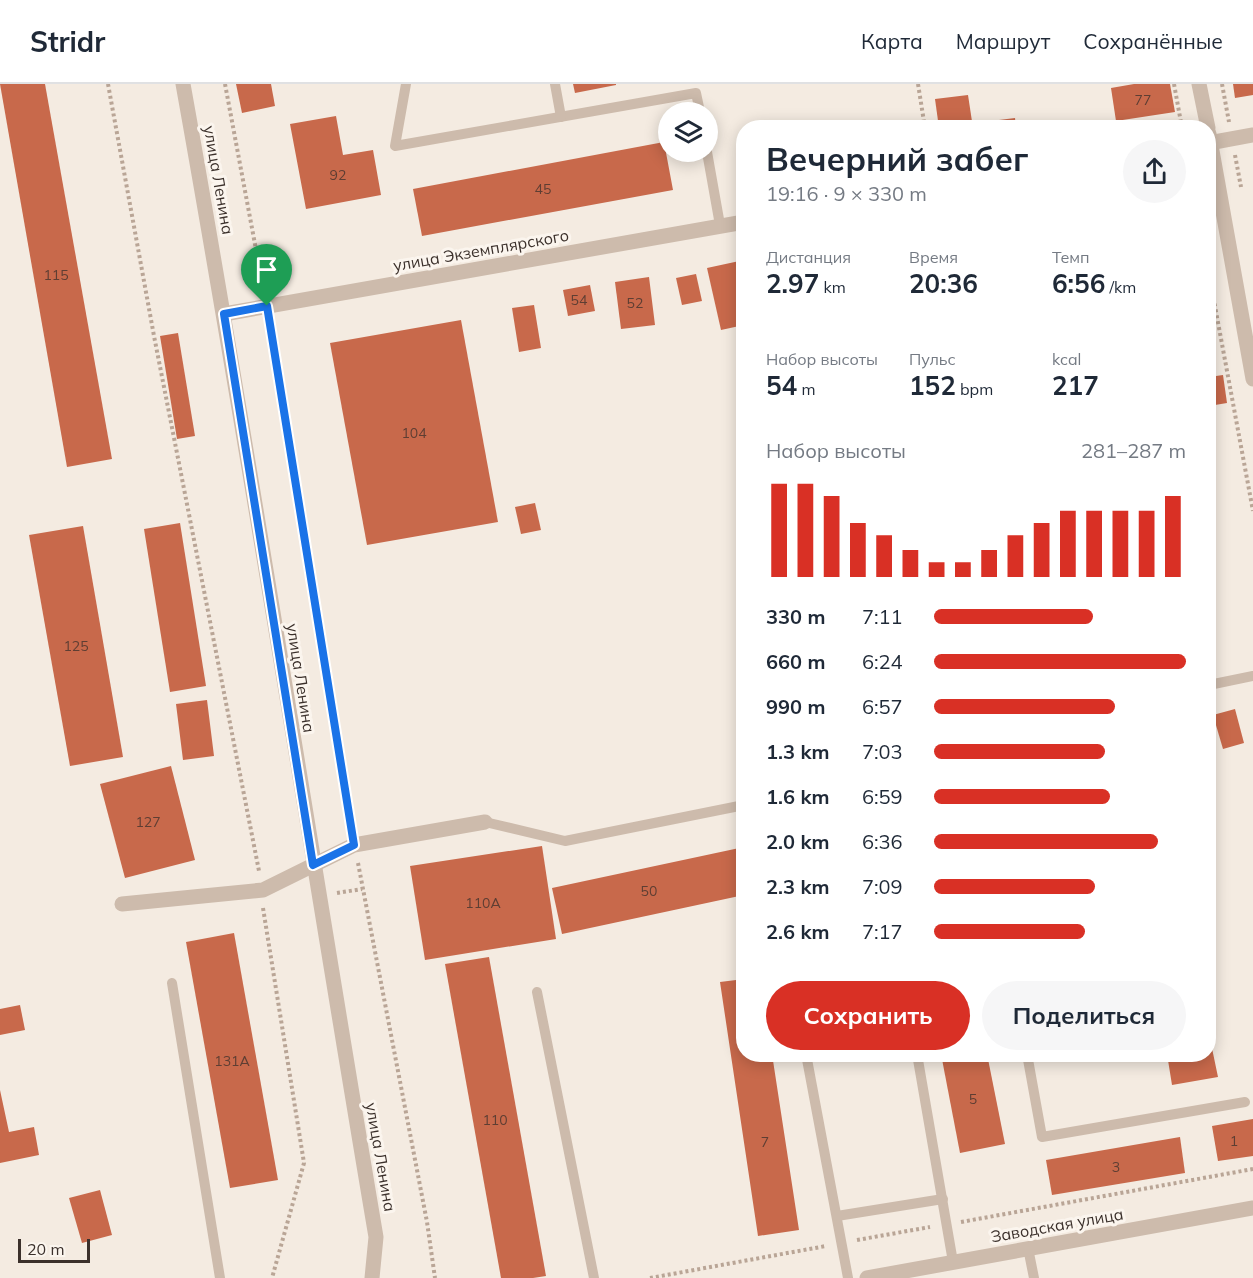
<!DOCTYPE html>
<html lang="ru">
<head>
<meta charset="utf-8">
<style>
  :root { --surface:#fff; --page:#f6f6f7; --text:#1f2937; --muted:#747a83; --line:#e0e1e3; --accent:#d93025 }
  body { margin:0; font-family:Mulish,sans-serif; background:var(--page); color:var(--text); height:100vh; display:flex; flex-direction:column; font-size:22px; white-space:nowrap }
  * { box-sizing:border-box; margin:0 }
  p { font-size:20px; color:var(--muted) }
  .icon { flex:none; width:33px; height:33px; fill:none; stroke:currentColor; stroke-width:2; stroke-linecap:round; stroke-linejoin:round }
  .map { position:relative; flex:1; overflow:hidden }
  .details { position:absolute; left:736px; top:36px; width:480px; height:942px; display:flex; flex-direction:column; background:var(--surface); border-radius:24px; box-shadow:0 3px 15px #0003 }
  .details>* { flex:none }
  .fabs { position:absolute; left:658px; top:18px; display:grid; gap:12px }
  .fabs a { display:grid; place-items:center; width:60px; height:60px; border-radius:50%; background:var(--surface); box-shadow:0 3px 15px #0003; font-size:30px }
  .scale { position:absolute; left:18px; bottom:15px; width:72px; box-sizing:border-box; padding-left:6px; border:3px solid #3b302b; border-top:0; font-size:16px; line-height:21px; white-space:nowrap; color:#3b302b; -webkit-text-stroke:4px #fbf5ee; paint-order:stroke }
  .pin { position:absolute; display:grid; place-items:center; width:51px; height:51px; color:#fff; margin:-62px -26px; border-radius:50% 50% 50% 0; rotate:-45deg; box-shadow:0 0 6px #0007 }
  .pin .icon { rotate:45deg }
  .round { display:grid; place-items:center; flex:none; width:63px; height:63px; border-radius:32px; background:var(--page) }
  .summary { display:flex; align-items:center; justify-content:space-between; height:102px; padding:0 30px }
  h1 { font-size:33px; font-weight:700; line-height:45px }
  .figures { display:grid; grid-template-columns:repeat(3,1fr); gap:9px; height:102px; padding:6px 30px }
  .figures div { display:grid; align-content:center }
  .figures b { font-size:26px; font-weight:700 }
  .figures small { font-size:16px; font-weight:400 }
  .figures p { font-size:16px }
  .chart { height:168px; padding:12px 30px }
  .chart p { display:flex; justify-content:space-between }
  .chart svg { width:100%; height:108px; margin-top:6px; stroke:var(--accent); stroke-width:6 }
  .cta { display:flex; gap:12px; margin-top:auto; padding:12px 30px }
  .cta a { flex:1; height:69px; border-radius:36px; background:var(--accent); color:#fff; font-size:24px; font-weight:700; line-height:69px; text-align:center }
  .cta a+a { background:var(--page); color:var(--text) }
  ul { padding:0 30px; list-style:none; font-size:20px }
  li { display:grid; grid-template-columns:96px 72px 1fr; align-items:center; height:45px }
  li i { height:15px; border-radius:8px; background:var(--accent) }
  header { display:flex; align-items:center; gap:36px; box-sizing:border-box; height:84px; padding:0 30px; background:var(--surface); border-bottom:2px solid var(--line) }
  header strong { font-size:28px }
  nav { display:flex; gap:33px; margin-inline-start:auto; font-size:21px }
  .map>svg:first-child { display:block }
  .building { fill:#c8694b }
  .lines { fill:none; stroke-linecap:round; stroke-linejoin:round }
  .path { stroke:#b9a596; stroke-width:4; stroke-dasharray:3 3; stroke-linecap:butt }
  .service { stroke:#cdbbac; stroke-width:10 }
  .minor { stroke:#cdbbac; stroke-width:15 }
  .tertiary { stroke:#cdbbac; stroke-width:15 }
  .route-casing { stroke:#fff; stroke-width:12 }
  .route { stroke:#1a73e8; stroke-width:8 }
  .labels { text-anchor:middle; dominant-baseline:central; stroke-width:6; stroke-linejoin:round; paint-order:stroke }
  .number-label { font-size:14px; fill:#5e3e33 }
  .street-label { font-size:16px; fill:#3b302b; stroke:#fbf5ee }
</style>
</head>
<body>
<header>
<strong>Stridr</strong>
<nav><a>Карта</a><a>Маршрут</a><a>Сохранённые</a></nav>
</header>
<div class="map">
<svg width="1253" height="1194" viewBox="0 0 1253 1194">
  <rect width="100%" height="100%" fill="#f4ebe1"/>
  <!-- building -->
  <g class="building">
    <polygon points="0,0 45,0 112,375 67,383"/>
    <polygon points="236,0 271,0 275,22 242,29"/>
    <polygon points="573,0 616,0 616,1 575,9"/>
    <polygon points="1134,0 1170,0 1175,28 1116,37 1111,4"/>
    <polygon points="1233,0 1253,0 1253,11 1235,14"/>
    <polygon points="968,11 973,44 939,44 935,15"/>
    <polygon points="336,32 343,71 373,66 381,111 306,125 290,40"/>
    <polygon points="1015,34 1016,44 984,44 983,38"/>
    <polygon points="664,58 673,106 422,152 413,105"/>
    <polygon points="744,176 744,241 721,246 707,184"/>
    <polygon points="696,190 702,217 682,221 676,194"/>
    <polygon points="649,193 655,241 621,245 615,198"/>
    <polygon points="590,201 595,227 568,232 563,206"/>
    <polygon points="534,221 541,264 519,268 512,224"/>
    <polygon points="461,236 498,438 367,461 330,259"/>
    <polygon points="178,249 195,352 177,355 160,252"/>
    <polygon points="1223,291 1227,319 1209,322 1209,293"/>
    <polygon points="535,419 541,446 521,450 515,423"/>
    <polygon points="180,439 206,602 170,608 144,445"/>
    <polygon points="83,442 123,673 70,682 29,451"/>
    <polygon points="207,616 214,672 183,676 176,620"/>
    <polygon points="1235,625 1244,659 1223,665 1213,631"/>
    <polygon points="171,682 195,776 125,794 100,700"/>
    <polygon points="542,762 556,855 425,876 410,782"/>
    <polygon points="744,763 744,811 562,850 552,804"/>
    <polygon points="234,849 278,1096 230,1104 186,858"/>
    <polygon points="489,873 546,1192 533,1194 501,1194 445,880"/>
    <polygon points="744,895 744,970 772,970 799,1146 758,1152 720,898"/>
    <polygon points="20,921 25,946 0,951 0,925"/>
    <polygon points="1209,950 1218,993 1172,1001 1167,970 1209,970"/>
    <polygon points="941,970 987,970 1005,1060 960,1069"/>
    <polygon points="0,1006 9,1048 34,1043 39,1071 0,1079"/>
    <polygon points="1253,1035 1253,1072 1218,1077 1212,1042"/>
    <polygon points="1180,1053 1185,1089 1052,1111 1046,1076"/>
    <polygon points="100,1106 112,1151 82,1159 69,1114"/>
  </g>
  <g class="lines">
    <!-- path -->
    <g class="path">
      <polyline points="108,0 154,252 259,787"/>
      <polyline points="225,0 263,203"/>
      <polyline points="918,0 925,44"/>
      <polyline points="1174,0 1182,44"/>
      <polyline points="1222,0 1229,38"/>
      <polyline points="1235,71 1241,103"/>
      <polyline points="1209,190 1253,427"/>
      <polyline points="270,240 351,742"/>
      <polyline points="358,779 427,1138 435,1194"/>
      <polyline points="337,809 362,805"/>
      <polyline points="263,824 304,1079 272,1194"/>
      <polyline points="961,1138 1253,1085"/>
      <polyline points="857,1156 930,1143"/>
      <polyline points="650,1194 826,1162"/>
    </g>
    <!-- service -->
    <g class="service">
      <polyline points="406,0 395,62 696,9 700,28"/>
      <polyline points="555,0 561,33"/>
      <polyline points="707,68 720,141"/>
      <polyline points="1209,601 1253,592"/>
      <polyline points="485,738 565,757 744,721"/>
      <polyline points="172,899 220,1194"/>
      <polyline points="537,908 594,1194"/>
      <polyline points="806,970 848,1194"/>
      <polyline points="917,970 953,1178"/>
      <polyline points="1027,970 1042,1053 1245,1018"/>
      <polyline points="837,1132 943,1115"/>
      <polyline points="1028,1164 1034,1194"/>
    </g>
    <!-- minor -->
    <g class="minor">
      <polyline points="1209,59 1253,51"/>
      <polyline points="224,230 744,138"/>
      <polyline points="122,820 263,806 354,761 485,738"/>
    </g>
    <!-- tertiary -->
    <g class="tertiary">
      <path d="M 183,0 C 252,384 311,769 376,1153 L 372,1194"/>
      <polyline points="1199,0 1208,44"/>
      <polyline points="1209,50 1253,295"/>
      <polyline points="867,1194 1253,1124"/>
    </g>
  </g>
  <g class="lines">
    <!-- route casing -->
    <g class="route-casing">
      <polygon id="route" points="267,222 354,761 313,781 224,230"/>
    </g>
    <!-- route -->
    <use href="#route" class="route"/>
  </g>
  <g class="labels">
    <!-- number labels -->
    <g class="number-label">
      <text x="1143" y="16">77</text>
      <text x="338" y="91">92</text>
      <text x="543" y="105">45</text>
      <text x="56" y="191">115</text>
      <text x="579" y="216">54</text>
      <text x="635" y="219">52</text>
      <text x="414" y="349">104</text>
      <text x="76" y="562">125</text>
      <text x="148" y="738">127</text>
      <text x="649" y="807">50</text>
      <text x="483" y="819">110А</text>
      <text x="232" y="977">131А</text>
      <text x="973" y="1015">5</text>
      <text x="495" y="1036">110</text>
      <text x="1234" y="1057">1</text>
      <text x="765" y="1058">7</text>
      <text x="1116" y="1083">3</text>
    </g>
    <!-- street labels -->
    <g class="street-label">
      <text transform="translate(219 96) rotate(80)">улица Ленина</text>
      <text transform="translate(481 166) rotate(-10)">улица Экземплярского</text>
      <text transform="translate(301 594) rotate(81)">улица Ленина</text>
      <text transform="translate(381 1073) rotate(80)">улица Ленина</text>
      <text transform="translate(1057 1141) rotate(-10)">Заводская улица</text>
    </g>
  </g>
</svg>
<div class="fabs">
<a><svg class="icon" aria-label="layers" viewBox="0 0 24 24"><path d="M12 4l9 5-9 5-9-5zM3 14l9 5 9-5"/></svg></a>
</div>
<div class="scale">20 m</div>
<div class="pin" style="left:267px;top:222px;background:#1e9e55"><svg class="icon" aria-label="arrive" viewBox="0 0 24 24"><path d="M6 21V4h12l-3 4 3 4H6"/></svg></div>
<section class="details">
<div class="summary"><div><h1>Вечерний забег</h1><p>19:16 · 9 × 330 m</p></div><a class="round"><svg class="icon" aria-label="share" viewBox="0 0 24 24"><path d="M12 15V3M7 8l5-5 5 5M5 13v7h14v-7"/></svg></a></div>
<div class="figures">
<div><p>Дистанция</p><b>2.97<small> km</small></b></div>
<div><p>Время</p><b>20:36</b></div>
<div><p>Темп</p><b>6:56<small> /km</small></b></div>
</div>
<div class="figures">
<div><p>Набор высоты</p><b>54<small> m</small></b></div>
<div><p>Пульс</p><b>152<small> bpm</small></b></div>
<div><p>kcal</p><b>217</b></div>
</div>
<div class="chart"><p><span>Набор высоты</span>281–287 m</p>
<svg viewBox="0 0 160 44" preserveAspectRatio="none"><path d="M5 44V6M15 44V6M25 44V11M35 44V22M45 44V27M55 44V33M65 44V38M75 44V38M85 44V33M95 44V27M105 44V22M115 44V17M125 44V17M135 44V17M145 44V17M155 44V11"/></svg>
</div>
<ul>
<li><b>330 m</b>7:11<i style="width:63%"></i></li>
<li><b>660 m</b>6:24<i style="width:100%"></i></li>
<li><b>990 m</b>6:57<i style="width:72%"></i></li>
<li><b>1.3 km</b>7:03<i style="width:68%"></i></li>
<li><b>1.6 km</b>6:59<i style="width:70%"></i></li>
<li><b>2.0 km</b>6:36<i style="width:89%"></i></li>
<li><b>2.3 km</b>7:09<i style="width:64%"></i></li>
<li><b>2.6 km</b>7:17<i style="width:60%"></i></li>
</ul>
<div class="cta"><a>Сохранить</a><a>Поделиться</a></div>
</section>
</div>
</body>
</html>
